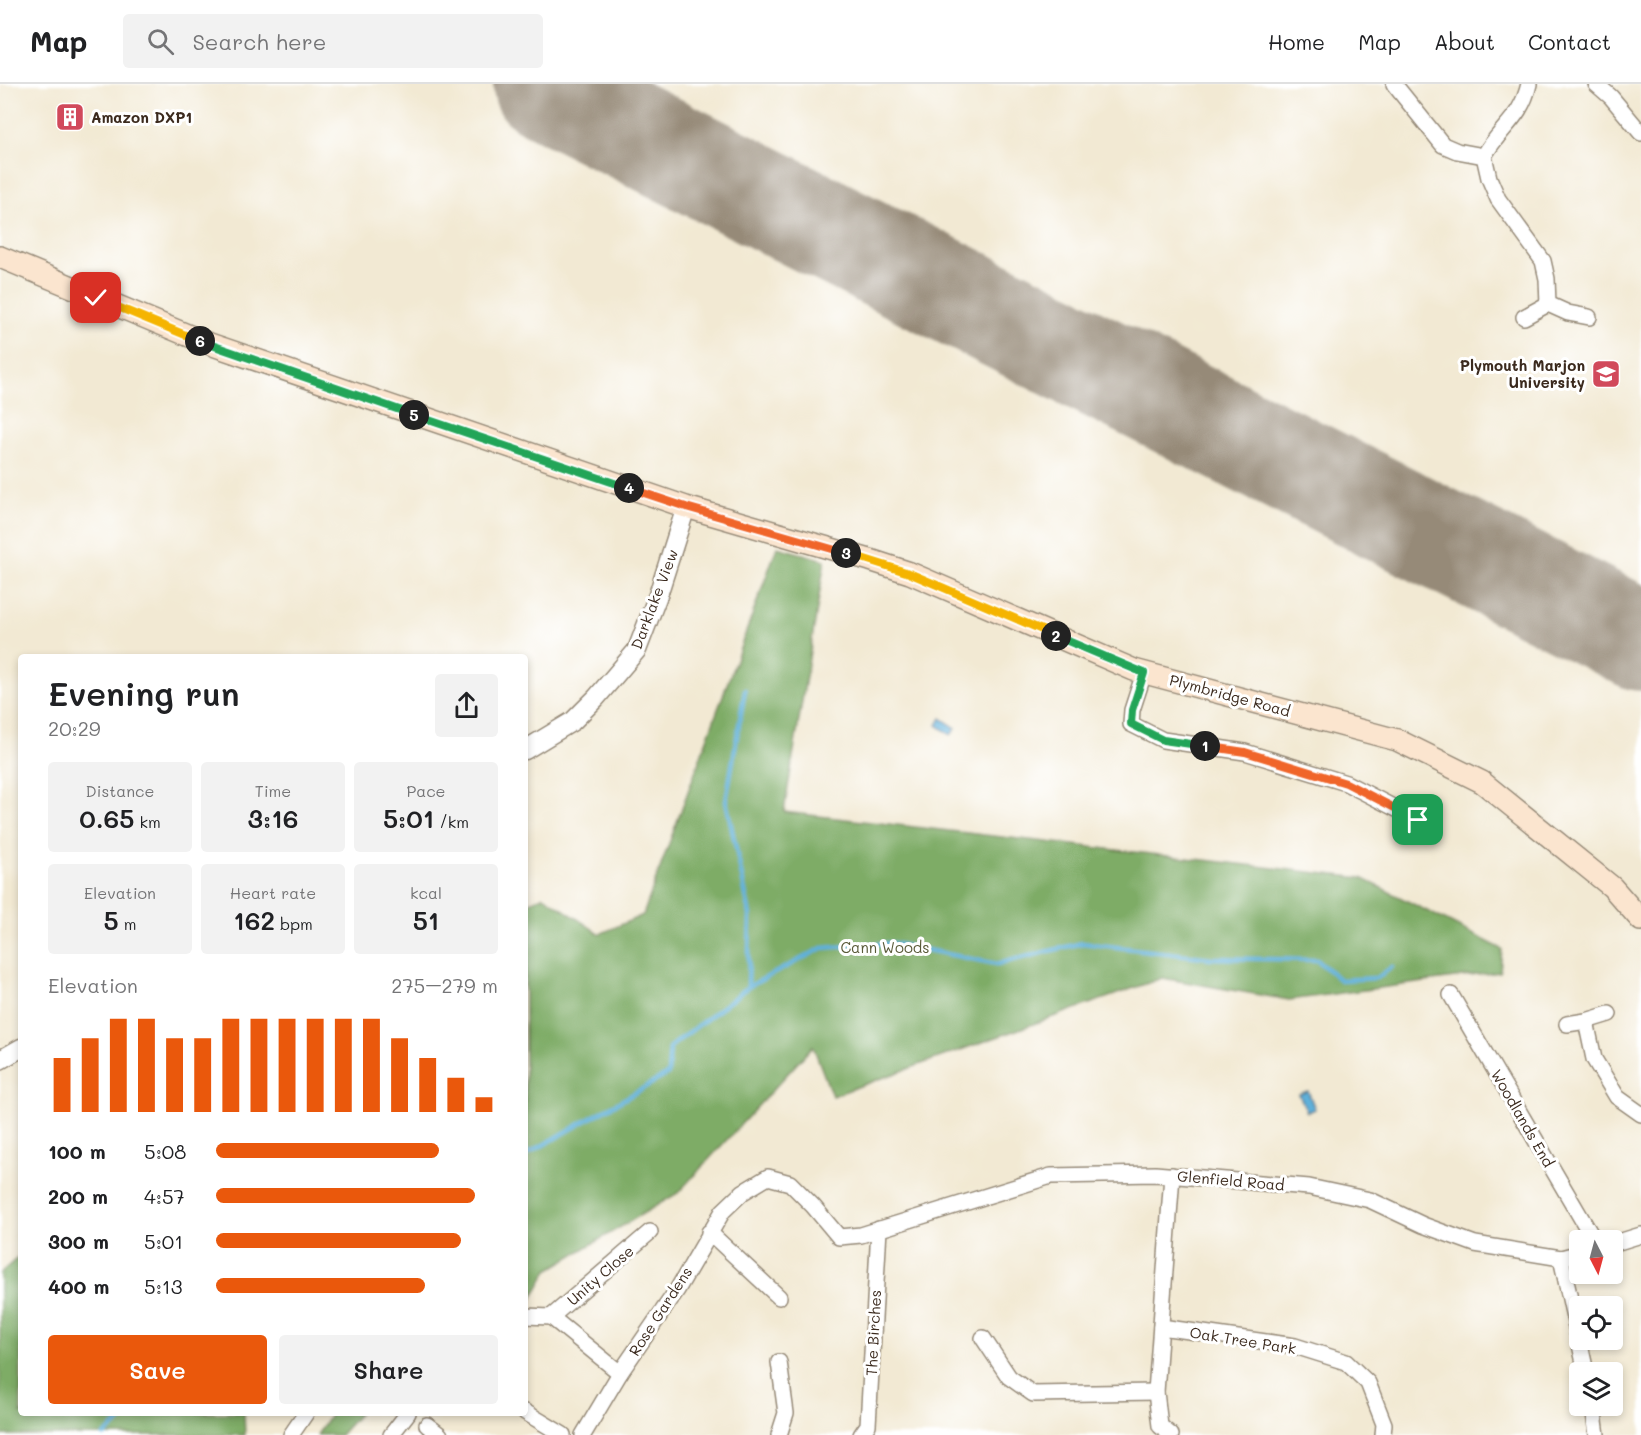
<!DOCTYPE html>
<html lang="en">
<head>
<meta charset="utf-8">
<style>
  :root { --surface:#fff; --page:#f2f2f2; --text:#202124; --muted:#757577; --line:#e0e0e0; --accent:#ea580c }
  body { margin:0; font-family:Mali,sans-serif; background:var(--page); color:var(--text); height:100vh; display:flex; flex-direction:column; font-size:22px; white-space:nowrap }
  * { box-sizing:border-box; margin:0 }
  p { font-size:20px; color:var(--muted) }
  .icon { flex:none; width:33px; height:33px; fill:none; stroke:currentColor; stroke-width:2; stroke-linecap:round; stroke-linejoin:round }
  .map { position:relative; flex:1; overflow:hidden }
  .panel { position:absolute; left:18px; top:570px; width:510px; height:762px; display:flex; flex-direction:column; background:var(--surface); border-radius:6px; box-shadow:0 3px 9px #0003 }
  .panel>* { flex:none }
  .needle { width:39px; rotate:174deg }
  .fabs { position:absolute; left:1569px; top:1146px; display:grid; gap:12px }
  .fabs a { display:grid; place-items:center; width:54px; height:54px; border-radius:6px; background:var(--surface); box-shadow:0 3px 9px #0003; font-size:30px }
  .pin { position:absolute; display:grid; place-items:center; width:51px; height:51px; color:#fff; margin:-26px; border-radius:12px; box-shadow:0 3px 9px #0006 }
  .km { position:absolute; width:30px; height:30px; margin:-15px; border-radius:50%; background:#222; color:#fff; font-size:16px; line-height:30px; text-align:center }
  .round { display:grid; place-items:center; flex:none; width:63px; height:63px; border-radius:6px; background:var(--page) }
  .head { display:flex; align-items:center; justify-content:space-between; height:102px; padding:0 30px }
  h1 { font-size:33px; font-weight:600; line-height:45px }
  .figures { display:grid; grid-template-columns:repeat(3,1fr); gap:9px; height:102px; padding:6px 30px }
  .figures div { display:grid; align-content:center; border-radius:6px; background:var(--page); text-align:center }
  .figures b { font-size:26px; font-weight:600 }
  .figures small { font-size:16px; font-weight:400 }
  .figures p { font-size:16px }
  .chart { height:168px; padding:12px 30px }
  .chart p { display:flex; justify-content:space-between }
  .chart svg { width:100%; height:108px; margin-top:6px; stroke:var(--accent); stroke-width:6 }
  .action { display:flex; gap:12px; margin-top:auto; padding:12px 30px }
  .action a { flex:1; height:69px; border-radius:6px; background:var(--accent); color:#fff; font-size:24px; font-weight:600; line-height:69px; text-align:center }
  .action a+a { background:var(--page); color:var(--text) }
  ul { padding:0 30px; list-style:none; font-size:20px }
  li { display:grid; grid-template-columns:96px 72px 1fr; align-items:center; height:45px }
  li i { height:15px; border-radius:8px; background:var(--accent) }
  header { display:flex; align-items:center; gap:36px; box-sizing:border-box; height:84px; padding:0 30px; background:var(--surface); border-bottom:2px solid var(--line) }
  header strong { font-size:28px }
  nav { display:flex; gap:33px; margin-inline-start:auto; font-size:21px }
  .search { width:420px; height:54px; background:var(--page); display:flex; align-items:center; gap:15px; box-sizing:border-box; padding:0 21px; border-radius:6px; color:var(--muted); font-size:22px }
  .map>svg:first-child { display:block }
  .forest { fill:#7eac66; stroke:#5c6b42; stroke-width:1.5 }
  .water { fill:#5fb0da; stroke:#4d6d7c; stroke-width:1.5 }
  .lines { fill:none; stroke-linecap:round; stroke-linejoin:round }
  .stream { stroke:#5fb0da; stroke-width:4.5 }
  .runway { stroke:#968a78; stroke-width:102 }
  .minor-casing { stroke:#968a78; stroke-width:18 }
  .tertiary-casing { stroke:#968a78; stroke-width:21 }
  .secondary-casing { stroke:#968a78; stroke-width:24 }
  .minor { stroke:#fff; stroke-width:15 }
  .tertiary { stroke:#fff; stroke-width:18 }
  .secondary { stroke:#fbe5cf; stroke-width:21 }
  .split-1-casing { stroke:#fff; stroke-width:12 }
  .split-2-casing { stroke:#fff; stroke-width:12 }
  .split-3-casing { stroke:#fff; stroke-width:12 }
  .split-4-casing { stroke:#fff; stroke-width:12 }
  .split-5-casing { stroke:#fff; stroke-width:12 }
  .split-6-casing { stroke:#fff; stroke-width:12 }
  .split-7-casing { stroke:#fff; stroke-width:12 }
  .split-1 { stroke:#f0652b; stroke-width:8 }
  .split-2 { stroke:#22a559; stroke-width:8 }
  .split-3 { stroke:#f5b400; stroke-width:8 }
  .split-4 { stroke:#f0652b; stroke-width:8 }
  .split-5 { stroke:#22a559; stroke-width:8 }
  .split-6 { stroke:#22a559; stroke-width:8 }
  .split-7 { stroke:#f5b400; stroke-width:8 }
  .labels { text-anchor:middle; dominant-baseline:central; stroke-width:6; stroke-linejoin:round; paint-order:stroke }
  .poi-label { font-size:15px; font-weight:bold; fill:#3b2a1e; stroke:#fff; text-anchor:start }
  .street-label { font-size:15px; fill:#3b2a1e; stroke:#fff }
  .park-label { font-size:15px; fill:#595938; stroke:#fff }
</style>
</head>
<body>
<header>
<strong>Map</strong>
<div class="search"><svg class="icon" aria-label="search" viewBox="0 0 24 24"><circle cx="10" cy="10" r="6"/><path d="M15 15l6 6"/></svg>Search here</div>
<nav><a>Home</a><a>Map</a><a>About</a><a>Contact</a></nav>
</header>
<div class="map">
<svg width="1641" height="1351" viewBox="0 0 1641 1351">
  <rect width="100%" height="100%" fill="#fff"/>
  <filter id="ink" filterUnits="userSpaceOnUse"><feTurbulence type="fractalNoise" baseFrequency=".0167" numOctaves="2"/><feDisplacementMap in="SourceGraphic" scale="12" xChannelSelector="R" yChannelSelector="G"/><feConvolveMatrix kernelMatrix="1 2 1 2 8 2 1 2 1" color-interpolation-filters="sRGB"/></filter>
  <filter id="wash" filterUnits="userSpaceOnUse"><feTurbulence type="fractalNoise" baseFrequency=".008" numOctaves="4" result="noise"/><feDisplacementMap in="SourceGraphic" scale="24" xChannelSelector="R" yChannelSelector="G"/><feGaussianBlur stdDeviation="1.35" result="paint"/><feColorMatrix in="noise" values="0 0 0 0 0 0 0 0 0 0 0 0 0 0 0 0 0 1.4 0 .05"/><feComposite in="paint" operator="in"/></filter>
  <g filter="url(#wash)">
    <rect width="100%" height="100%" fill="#f2e9d3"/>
    <!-- forest -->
    <g class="forest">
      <polygon points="777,463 825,476 784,728 1362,794 1502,865 1500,888 1289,916 1162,894 832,1012 813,962 678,1109 548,1186 525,1226 525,820 544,812 600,850 643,831"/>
      <polygon points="21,1171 21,1329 244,1329 245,1351 0,1351 0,1189"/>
      <polygon points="331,1329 360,1329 340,1351 317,1351"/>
    </g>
    <!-- water -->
    <g class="water">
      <polygon points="941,634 956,644 951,651 937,641"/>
      <polygon points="1308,1007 1315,1025 1307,1028 1299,1010"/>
    </g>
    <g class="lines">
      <!-- stream -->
      <g class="stream">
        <polyline points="745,606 726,717 750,831 748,903"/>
        <polyline points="525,1070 531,1068 668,990 670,963 748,903 822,864 892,859 997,880 1082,859 1211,874 1317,876 1340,896 1377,894 1392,883"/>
        <polyline points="104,1351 129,1329"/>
      </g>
      <!-- runway -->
      <polyline class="runway" points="544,3 1641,556"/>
    </g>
  </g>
  <g filter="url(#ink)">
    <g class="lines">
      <!-- minor casing -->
      <g class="minor-casing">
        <g id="minor">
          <polyline points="1394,0 1443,61 1457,67 1484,72"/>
          <path d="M 1529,0 C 1521,35 1500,43 1484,72 L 1489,94 L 1498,115 L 1543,177 L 1547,195 L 1548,220 L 1568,229 L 1589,233"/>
          <polyline points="1596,0 1611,13 1641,49"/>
          <polyline points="1524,233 1548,220"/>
          <polyline points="1144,589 1132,626 1131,640 1163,656 1245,668 1346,699 1418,736"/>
          <polyline points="1451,911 1594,1156"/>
          <polyline points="1586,937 1594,975 1617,1013 1641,1030"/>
          <polyline points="1567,940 1586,937 1609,930"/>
          <polyline points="709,1148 779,1213"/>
          <polyline points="1612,1160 1641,1151"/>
          <polyline points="1561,1174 1586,1288"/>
          <polyline points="525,1232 551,1233 620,1289"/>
          <polyline points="551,1233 650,1148"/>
          <polyline points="1161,1243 1295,1262 1346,1278 1368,1299 1384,1340 1383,1351"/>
          <polyline points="983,1254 1009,1293 1033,1310 1156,1308"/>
          <polyline points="779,1278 786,1329 779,1351"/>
          <polyline points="1593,1322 1597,1351"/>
          <polyline points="525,1328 563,1351"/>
          <polyline points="427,1341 440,1351"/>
          <polyline points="291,1351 306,1329"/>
          <polyline points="391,1351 408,1329"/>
          <polyline points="583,1351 620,1289 677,1206 723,1127 743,1108 768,1093 790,1099 813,1122 839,1153 861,1151 1051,1092 1155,1090 1309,1103 1370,1116 1423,1141 1475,1160 1561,1174 1580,1169"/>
          <polyline points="861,1351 868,1341 879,1145"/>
          <polyline points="1171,1351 1160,1342 1156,1308 1172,1091"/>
        </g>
      </g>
      <!-- tertiary casing -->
      <g class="tertiary-casing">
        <g id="tertiary">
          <polyline points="525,666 573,637 596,614 637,566 658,511 686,423"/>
          <polyline points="0,976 21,964"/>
        </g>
      </g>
      <!-- secondary casing -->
      <g class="secondary-casing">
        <polyline id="secondary" points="0,173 204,258 686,423 870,476 910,489 1134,586 1397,656 1482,698 1612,803 1641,836"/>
      </g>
      <!-- minor -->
      <use href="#minor" class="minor"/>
      <!-- tertiary -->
      <use href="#tertiary" class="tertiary"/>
      <!-- secondary -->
      <use href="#secondary" class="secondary"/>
    </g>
  </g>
  <g class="lines" filter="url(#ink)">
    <!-- split-1 casing -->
    <g class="split-1-casing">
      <polyline id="split-1" points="1205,662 1245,668 1346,699 1418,736"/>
    </g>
    <!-- split-2 casing -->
    <g class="split-2-casing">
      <polyline id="split-2" points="1056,552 1144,589 1132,626 1131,640 1163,656 1205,662"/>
    </g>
    <!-- split-3 casing -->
    <g class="split-3-casing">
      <polyline id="split-3" points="846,469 909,489 1056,552"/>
    </g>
    <!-- split-4 casing -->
    <g class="split-4-casing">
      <polyline id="split-4" points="629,404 686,423 846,469"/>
    </g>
    <!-- split-5 casing -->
    <g class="split-5-casing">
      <polyline id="split-5" points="414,331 629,404"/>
    </g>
    <!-- split-6 casing -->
    <g class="split-6-casing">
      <polyline id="split-6" points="200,257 414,331"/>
    </g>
    <!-- split-7 casing -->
    <g class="split-7-casing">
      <polyline id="split-7" points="96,214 200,257"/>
    </g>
    <!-- split-1 -->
    <use href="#split-1" class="split-1"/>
    <!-- split-2 -->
    <use href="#split-2" class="split-2"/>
    <!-- split-3 -->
    <use href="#split-3" class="split-3"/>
    <!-- split-4 -->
    <use href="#split-4" class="split-4"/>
    <!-- split-5 -->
    <use href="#split-5" class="split-5"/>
    <!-- split-6 -->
    <use href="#split-6" class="split-6"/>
    <!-- split-7 -->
    <use href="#split-7" class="split-7"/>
  </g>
  <!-- icons -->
  <defs>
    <g id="building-square" transform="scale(1.5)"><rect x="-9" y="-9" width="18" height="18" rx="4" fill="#d1495b" stroke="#fff"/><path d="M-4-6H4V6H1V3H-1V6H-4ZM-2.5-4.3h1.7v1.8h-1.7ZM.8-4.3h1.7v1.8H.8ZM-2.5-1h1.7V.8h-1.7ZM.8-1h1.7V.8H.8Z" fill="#fff"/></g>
    <g id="university-square" transform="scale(1.5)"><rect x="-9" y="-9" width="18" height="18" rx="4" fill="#d1495b" stroke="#fff"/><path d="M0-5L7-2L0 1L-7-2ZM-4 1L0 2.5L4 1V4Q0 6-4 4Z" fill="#fff"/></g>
  </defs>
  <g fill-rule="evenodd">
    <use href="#building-square" x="70" y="33"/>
    <use href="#university-square" x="1606" y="290"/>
  </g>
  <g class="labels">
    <!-- poi labels -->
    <g class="poi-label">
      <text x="91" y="33">Amazon DXP1</text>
      <text x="1585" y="281" text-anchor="end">Plymouth Marjon<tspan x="1585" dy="17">University</tspan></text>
    </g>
    <!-- street labels -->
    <g class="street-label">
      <text transform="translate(654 515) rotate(-69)">Darklake View</text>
      <text transform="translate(1230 611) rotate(15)">Plymbridge Road</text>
      <text transform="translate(1523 1034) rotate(60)">Woodlands End</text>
      <text transform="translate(1231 1096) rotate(5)">Glenfield Road</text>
      <text transform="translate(600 1191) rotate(-41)">Unity Close</text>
      <text transform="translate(660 1227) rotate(-57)">Rose Gardens</text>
      <text transform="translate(873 1249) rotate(-87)">The Birches</text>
      <text transform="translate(1243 1256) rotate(9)">Oak Tree Park</text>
    </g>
    <!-- park labels -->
    <g class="park-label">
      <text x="885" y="863">Cann Woods</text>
    </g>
  </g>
</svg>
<div class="fabs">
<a><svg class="needle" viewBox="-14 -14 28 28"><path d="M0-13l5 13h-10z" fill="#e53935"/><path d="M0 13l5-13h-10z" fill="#757577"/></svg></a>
<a><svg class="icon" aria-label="locate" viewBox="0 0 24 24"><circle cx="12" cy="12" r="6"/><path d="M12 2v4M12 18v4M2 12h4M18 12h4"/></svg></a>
<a><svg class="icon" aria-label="layers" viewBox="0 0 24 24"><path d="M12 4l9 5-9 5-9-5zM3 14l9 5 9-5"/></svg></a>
</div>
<div class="pin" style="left:1418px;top:736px;background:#1e9e55"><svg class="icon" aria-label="arrive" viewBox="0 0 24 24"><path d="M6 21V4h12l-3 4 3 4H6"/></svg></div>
<div class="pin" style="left:96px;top:214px;background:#d93025"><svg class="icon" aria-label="check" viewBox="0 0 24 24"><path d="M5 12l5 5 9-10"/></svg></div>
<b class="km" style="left:1205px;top:662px">1</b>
<b class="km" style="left:1056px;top:552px">2</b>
<b class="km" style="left:846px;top:469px">3</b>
<b class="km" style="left:629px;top:404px">4</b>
<b class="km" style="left:414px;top:331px">5</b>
<b class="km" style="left:200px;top:257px">6</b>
<section class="panel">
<div class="head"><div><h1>Evening run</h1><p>20:29</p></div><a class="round"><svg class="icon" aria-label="share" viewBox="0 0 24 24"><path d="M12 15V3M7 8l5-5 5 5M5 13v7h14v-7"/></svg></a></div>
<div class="figures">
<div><p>Distance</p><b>0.65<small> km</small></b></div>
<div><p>Time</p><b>3:16</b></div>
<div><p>Pace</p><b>5:01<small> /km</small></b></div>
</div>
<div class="figures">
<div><p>Elevation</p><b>5<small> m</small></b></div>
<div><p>Heart rate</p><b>162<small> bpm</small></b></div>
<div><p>kcal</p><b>51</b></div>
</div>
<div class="chart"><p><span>Elevation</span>275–279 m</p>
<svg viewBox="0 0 160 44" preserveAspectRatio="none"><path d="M5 44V22M15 44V14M25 44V6M35 44V6M45 44V14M55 44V14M65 44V6M75 44V6M85 44V6M95 44V6M105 44V6M115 44V6M125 44V14M135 44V22M145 44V30M155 44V38"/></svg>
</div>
<ul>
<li><b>100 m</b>5:08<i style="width:79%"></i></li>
<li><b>200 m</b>4:57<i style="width:92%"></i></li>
<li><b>300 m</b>5:01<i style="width:87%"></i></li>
<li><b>400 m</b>5:13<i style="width:74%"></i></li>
</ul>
<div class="action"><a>Save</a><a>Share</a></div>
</section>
</div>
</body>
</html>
